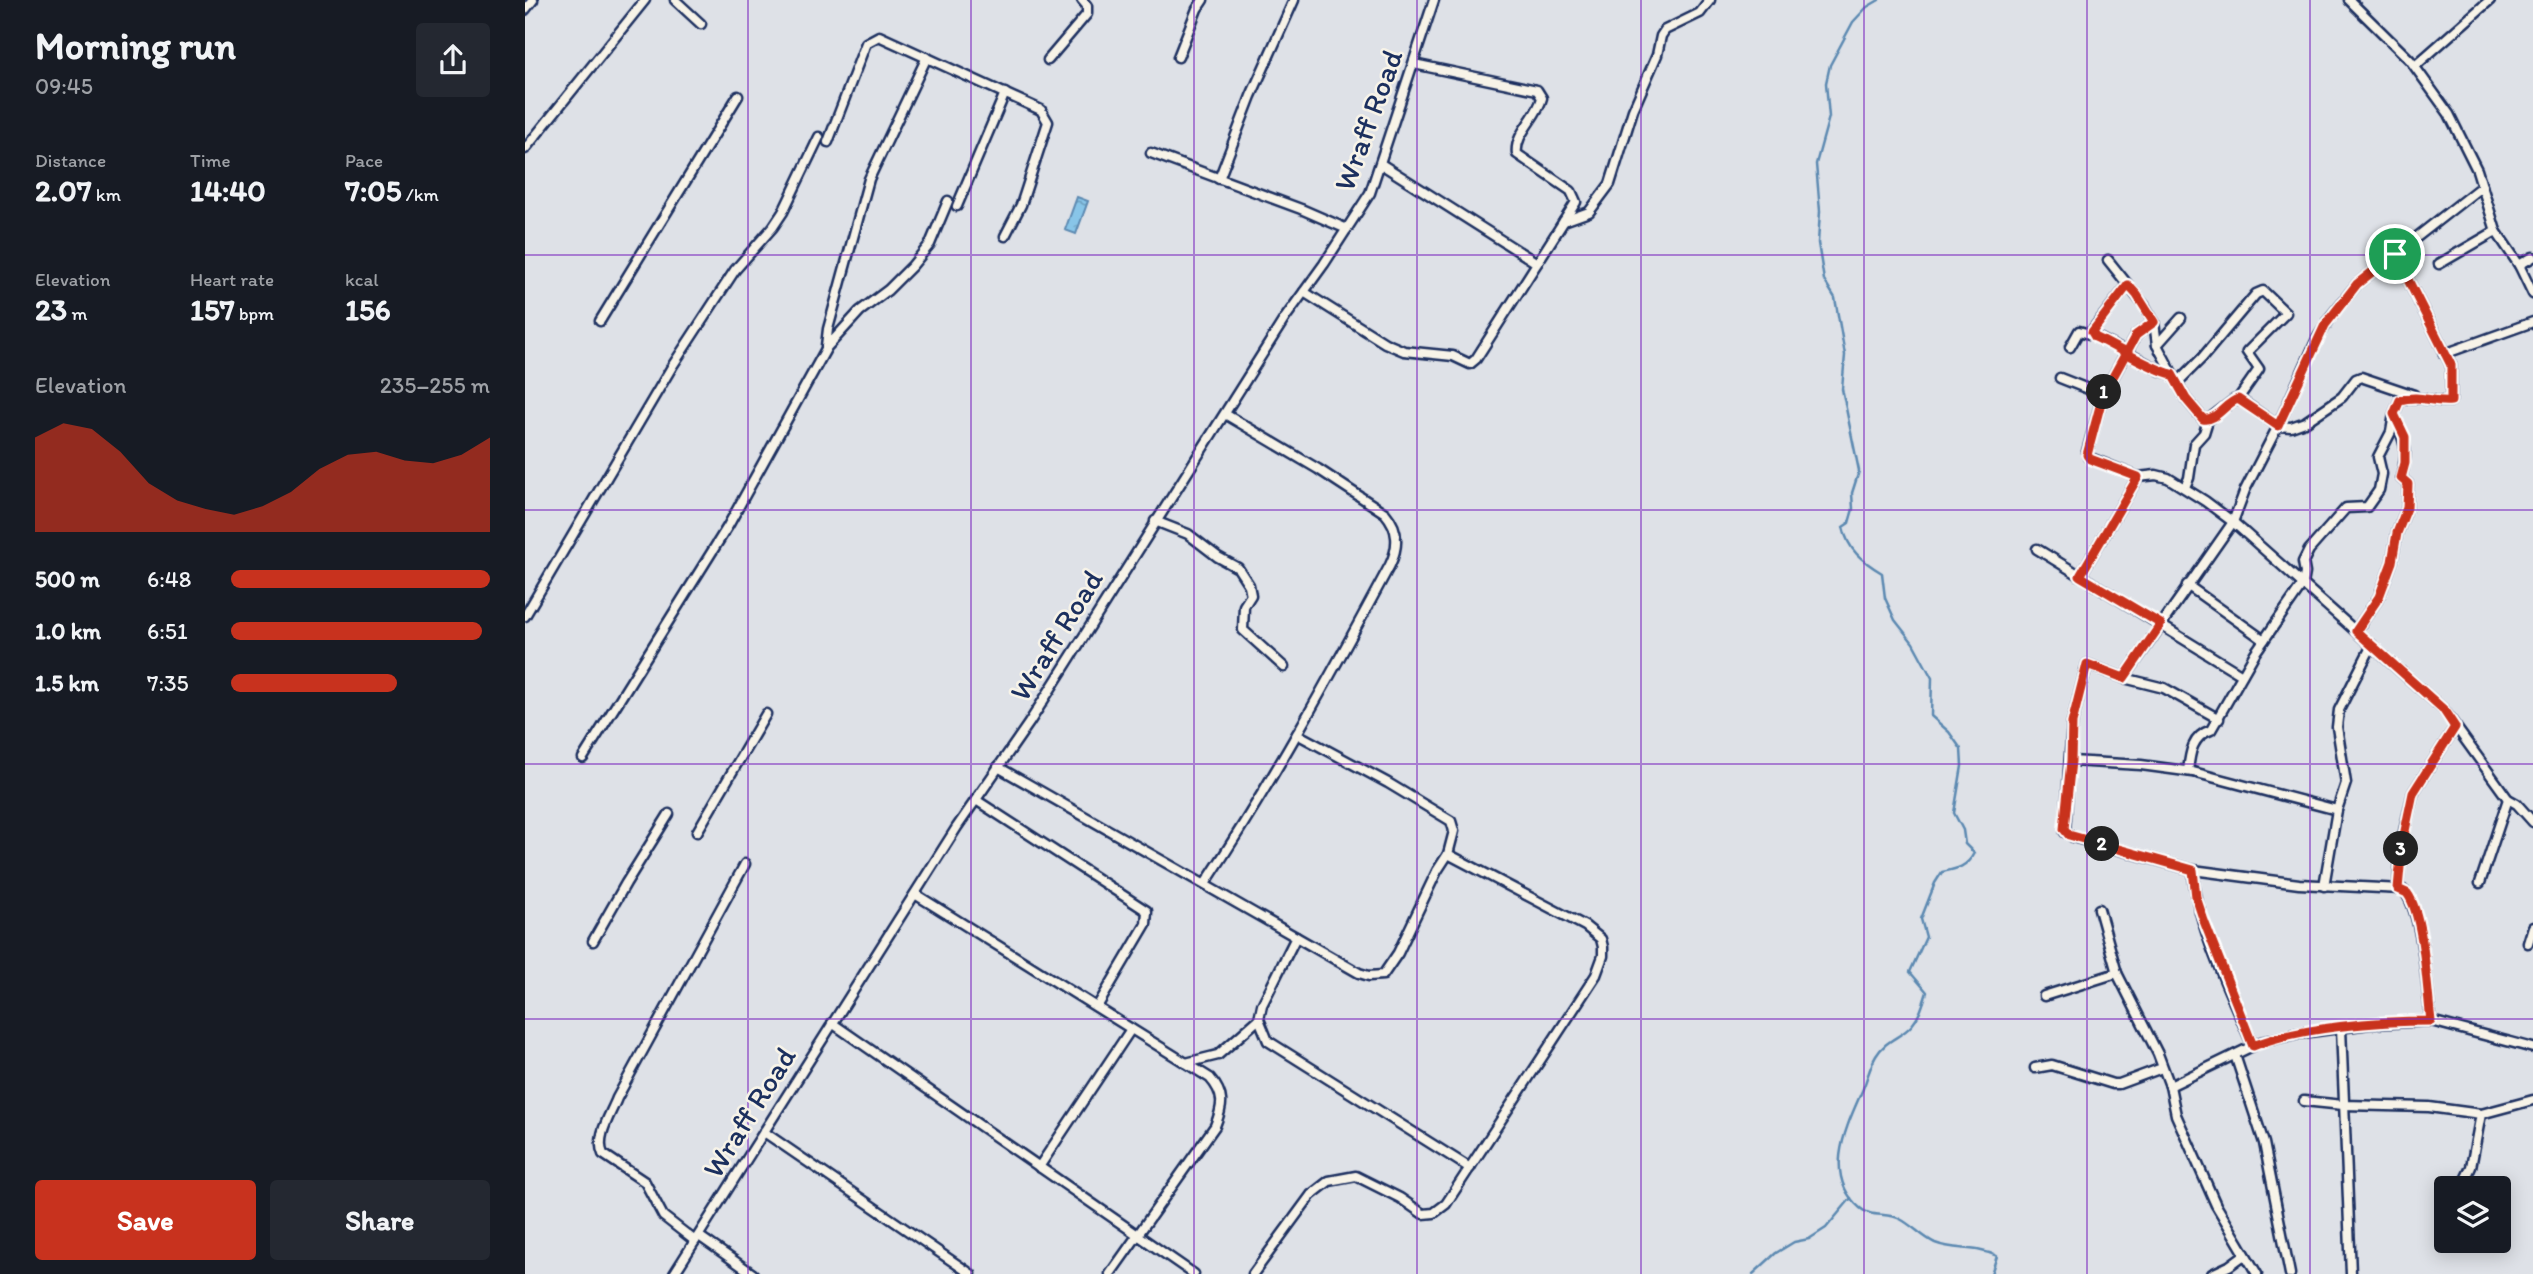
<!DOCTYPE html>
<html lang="en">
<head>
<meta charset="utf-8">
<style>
  :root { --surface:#171b24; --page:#242831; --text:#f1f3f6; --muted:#9ea1a6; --accent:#c8321e }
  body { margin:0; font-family:Itim,sans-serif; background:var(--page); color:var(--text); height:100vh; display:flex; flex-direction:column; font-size:26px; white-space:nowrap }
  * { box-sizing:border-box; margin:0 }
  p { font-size:23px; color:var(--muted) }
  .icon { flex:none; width:38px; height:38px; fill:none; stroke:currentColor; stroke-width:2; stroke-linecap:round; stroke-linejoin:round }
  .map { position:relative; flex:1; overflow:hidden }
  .panel { display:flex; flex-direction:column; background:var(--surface); width:525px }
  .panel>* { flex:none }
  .controls { position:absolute; left:1909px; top:1176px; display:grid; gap:14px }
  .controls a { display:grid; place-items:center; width:77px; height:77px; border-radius:7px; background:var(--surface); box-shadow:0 4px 18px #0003; font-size:35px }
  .pin { position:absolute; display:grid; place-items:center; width:60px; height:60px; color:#fff; margin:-30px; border:4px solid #fff; border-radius:50%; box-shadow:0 2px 7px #0007 }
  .km { position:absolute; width:35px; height:35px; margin:-18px; border-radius:50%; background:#222; color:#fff; font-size:19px; line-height:35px; text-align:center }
  .round { display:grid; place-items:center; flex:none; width:74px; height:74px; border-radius:7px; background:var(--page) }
  .overview { display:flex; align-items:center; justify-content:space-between; height:119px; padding:0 35px }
  h1 { font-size:38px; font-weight:700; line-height:52px }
  .metrics { display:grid; grid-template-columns:repeat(3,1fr); gap:10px; height:119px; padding:7px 35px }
  .metrics div { display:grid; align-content:center }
  .metrics b { font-size:30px; font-weight:700 }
  .metrics small { font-size:19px; font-weight:400 }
  .metrics p { font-size:19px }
  .chart { height:196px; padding:14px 35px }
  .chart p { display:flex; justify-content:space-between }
  .chart svg { width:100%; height:126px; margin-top:7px; fill:var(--accent); opacity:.7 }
  .cta { display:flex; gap:14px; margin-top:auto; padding:14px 35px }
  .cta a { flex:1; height:80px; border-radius:7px; background:var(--accent); color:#fff; font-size:28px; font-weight:700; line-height:80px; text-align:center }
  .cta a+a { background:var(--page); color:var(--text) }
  ul { padding:0 35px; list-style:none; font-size:23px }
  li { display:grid; grid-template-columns:112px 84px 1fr; align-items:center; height:52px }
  li i { height:18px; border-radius:9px; background:var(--accent) }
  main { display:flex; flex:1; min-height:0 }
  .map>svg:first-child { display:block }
  .water { fill:url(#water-ripples); stroke:#5c89b1; stroke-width:2 }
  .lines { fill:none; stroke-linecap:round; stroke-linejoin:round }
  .stream { stroke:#5c89b1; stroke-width:2.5 }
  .street-casing { stroke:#1b2f5e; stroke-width:13 }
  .street { stroke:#f7f3e8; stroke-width:8 }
  .route-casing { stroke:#fff; stroke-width:14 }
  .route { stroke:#c8321e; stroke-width:9 }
  .grid { fill:none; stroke:#7b2cbf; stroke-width:2; stroke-opacity:0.55 }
  .labels { text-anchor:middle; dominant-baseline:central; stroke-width:5; stroke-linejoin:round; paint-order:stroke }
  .street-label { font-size:30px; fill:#1b2f5e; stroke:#f7f3e8 }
</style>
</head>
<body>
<main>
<section class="panel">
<div class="overview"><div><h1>Morning run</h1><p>09:45</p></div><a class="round"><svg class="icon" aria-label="share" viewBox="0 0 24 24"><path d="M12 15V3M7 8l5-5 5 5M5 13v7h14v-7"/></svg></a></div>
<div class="metrics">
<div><p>Distance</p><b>2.07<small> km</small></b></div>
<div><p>Time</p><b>14:40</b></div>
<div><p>Pace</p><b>7:05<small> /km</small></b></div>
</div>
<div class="metrics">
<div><p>Elevation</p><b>23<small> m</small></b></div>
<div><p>Heart rate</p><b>157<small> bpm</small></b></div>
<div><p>kcal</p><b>156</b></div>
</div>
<div class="chart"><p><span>Elevation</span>235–255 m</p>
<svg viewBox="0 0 160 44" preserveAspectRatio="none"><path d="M0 44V11L10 6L20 8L30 16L40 27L50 33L60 36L70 38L80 35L90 30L100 22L110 17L120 16L130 19L140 20L150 17L160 11V44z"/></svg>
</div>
<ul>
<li><b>500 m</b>6:48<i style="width:100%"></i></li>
<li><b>1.0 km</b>6:51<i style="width:97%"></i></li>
<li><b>1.5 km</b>7:35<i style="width:64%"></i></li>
</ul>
<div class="cta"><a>Save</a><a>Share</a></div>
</section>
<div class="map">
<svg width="2008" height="1274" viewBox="0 0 2008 1274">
  <defs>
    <pattern id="water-ripples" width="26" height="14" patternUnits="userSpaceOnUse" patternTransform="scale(1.75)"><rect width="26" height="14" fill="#88c5e8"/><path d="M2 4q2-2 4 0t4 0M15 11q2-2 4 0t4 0" fill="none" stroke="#6ea0bf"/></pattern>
  </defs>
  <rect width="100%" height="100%" fill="#dee1e7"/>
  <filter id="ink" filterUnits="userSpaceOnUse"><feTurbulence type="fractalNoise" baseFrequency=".0143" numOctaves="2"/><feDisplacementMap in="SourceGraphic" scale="14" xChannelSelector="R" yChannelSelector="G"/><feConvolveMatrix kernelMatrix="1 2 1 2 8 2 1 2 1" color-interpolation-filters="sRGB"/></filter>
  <g filter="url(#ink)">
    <!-- water -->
    <polygon class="water" points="552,197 563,201 551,234 540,230"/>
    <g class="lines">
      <!-- stream -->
      <g class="stream">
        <path d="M 1354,0 L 1342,7 L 1328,22 L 1305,65 L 1301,83 L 1304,117 L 1291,164 L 1295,211 L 1293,243 L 1299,280 L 1310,298 L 1320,355 L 1317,389 L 1334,471 L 1327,493 L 1328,509 L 1324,523 L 1318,527 C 1323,550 1337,561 1357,573 L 1360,598 L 1370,620 L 1388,643 L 1407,678 L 1406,716 L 1424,732 L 1436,749 L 1437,766 L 1429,813 L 1438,830 L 1440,844 L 1449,853 C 1442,867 1432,869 1417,872 L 1410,883 L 1396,919 L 1401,937 L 1385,972 L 1402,992 C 1398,1004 1395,1016 1387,1025 C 1376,1038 1361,1039 1351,1056 C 1345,1066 1342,1080 1337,1091 C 1321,1128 1297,1175 1335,1208 C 1346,1218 1362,1212 1375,1219 C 1387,1225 1397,1237 1410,1243 C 1430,1251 1452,1246 1472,1256 L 1466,1274"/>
        <polyline points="1228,1274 1251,1253 1269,1242 1284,1239 1301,1228 1326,1198"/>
      </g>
      <!-- street casing -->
      <g class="street-casing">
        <g id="street">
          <polyline points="150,0 176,24"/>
          <polyline points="1824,0 1885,60 1924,114 1952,170 1971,231 1994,265 2008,294"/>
          <polyline points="0,10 8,0"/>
          <polyline points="653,57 672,9 678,0"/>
          <polyline points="523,60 562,14 562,6 557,0"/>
          <polyline points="1890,66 1965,0"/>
          <polyline points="303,142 341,43 354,36 516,110 523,122 496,205 480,236"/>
          <polyline points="0,149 120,0"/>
          <polyline points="626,153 776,209 822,229"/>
          <polyline points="856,164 1012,263"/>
          <polyline points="694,179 726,96 769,0"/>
          <polyline points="432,206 480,93"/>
          <polyline points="1039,221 1064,212 1085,184 1108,110 1132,55 1136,36 1140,30 1175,13 1185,0"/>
          <polyline points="1583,260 1619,305 1629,322 1632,345 1661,399 1678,419 1683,420"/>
          <polyline points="1914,264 1971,231"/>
          <polyline points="1994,265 2008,257"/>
          <polyline points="1603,285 1569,328 1568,335 1636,371 1647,374"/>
          <path d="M 779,292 L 860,343 L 879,351 L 928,356 L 945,364 L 951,359 L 1051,202 L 1046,191 L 992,154 C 989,134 1012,118 1017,98 L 1012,90 L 889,64"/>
          <polyline points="75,321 213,96"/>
          <polyline points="1629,322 1611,335 1578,395 1562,452 1563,457 1613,477 1631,475 1643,478 1680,501 1708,522 1918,709 1983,799 1992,804 2008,822"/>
          <polyline points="1632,345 1656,318"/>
          <polyline points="301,346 303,329 344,179 402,57"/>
          <polyline points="1545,347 1554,331 1568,335"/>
          <polyline points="1919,354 2008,322"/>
          <polyline points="1535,378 1578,395"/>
          <polyline points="1652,383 1677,358 1731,294 1738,291 1761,313 1722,352 1734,369 1713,399"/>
          <polyline points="1660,487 1664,478 1669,444 1679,433 1683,420 1709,400 1717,401 1753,426 1766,427 1780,422 1817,397 1831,379 1836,377 1889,395"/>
          <polyline points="630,521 663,534 693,557 713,568 724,585 726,595 719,606 718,630 759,667"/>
          <polyline points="1512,549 1717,675"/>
          <polyline points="1555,576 1613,477"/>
          <polyline points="1662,585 1739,640"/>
          <polyline points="0,616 148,365 210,270 248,227 258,212 294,137"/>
          <path d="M 1831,631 L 1854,597 L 1867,562 L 1872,533 L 1882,508 L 1883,484 L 1876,478 C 1884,448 1880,444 1870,417"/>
          <polyline points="1599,678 1708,522 1720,490 1753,426 1792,339 1807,315 1832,284 1957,186"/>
          <path d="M 1694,719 L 1639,688 L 1599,678 L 1562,664 L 1547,723 L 1540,832 L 1548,837 L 1668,870 L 1774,884 L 1877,889 C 1898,906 1902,993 1906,1021"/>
          <polyline points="772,734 863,783 926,821 929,831 923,854"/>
          <polyline points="58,758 203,526 302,347 335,311 363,290 387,266 405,244 423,201"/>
          <polyline points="1546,761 1616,765 1668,772 1812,810"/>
          <polyline points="473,767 771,937 737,1005 734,1019 743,1041 945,1168"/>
          <path d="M 1663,771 C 1665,753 1667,736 1686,730 L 1730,653 L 1778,584 L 1780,573 L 1778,562 L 1784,550 L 1821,508 L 1842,507 L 1854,490 L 1857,474 L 1853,457 L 1866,432 L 1869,414 L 1875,400 C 1896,394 1906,403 1926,401 L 1926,365 L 1870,254"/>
          <polyline points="451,800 622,911 621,924 572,1007"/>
          <polyline points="172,832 241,714"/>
          <path d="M 1668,870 C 1670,922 1707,997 1728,1046"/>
          <polyline points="1955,883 1983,799"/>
          <path d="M 680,884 C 748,781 807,673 865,565 C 874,546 874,529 860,513 L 793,469 L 700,414"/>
          <polyline points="1799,886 1812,810 1821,783 1812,727 1814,710 1847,645"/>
          <polyline points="1873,889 1876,845 1888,793 1930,727"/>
          <path d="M 390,894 L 685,1078 C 700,1095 698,1106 690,1126 L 585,1274"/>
          <polyline points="1574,909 1592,973 1633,1054 1645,1086 1651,1115 1660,1135 1691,1205 1732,1274"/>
          <polyline points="68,941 101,883 144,814"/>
          <polyline points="2003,943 2008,927"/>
          <polyline points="1519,996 1592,973"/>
          <polyline points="307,1023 669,1274"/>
          <polyline points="1816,1028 1826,1274"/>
          <polyline points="1710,1055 1739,1143 1765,1274"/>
          <polyline points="661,1063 693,1055 734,1019"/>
          <polyline points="1510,1068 1527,1065 1588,1084 1594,1084 1637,1068"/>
          <polyline points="1645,1086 1736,1042 1770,1034 1844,1024 1906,1021 2008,1048"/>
          <polyline points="1779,1101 1818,1105 1904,1107 1956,1114 2008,1100"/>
          <polyline points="239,1132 446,1274"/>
          <polyline points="514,1167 606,1029"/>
          <polyline points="1936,1188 1946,1167 1956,1114"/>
          <polyline points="174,1236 228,1274"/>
          <path d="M 170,1241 L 138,1216 L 120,1182 L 78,1154 C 70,1137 86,1114 92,1098 L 220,864"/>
          <polyline points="149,1274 432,827 504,723 760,318 799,264 845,193 909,0"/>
          <polyline points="728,1274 786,1195 804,1181 831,1176 875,1198 898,1214 909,1213 921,1204 1071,975 1078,956 1078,947 1076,939 1060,926 923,854 912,871 873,953 858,975 844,976 834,973 771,937"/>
          <polyline points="1687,1274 1704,1266 1719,1255"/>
        </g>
      </g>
      <!-- street -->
      <use href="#street" class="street"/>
    </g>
  </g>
  <g class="lines" filter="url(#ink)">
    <!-- route casing -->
    <g class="route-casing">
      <path id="route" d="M 1870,254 L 1832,284 L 1800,325 L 1753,426 L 1713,399 C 1700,403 1692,421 1678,419 L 1661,399 L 1647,374 C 1630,371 1591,347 1572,338 L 1570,337 L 1567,332 L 1603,285 L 1612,295 L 1629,322 L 1611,335 L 1578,395 L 1562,455 L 1565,459 L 1613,477 L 1555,576 L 1636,624 L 1599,678 L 1562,664 L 1547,723 L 1546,761 L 1539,829 L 1544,835 L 1668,870 L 1671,897 L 1679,921 L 1728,1046 C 1775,1027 1855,1021 1906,1021 C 1902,990 1899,915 1882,893 L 1873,889 L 1877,845 L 1888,793 L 1930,727 L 1918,709 L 1831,631 L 1854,597 L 1867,562 L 1872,533 L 1882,508 L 1883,484 L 1876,478 L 1880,463 L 1880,437 L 1869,414 L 1875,400 C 1896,394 1906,403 1926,401 L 1926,365 L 1870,254"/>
    </g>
    <!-- route -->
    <use href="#route" class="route"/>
  </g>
  <!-- grid -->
  <path class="grid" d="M 223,0 L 223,1274M 446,0 L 446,1274M 669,0 L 669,1274M 892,0 L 892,1274M 1116,0 L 1116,1274M 1339,0 L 1339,1274M 1562,0 L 1562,1274M 1785,0 L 1785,1274M 0,255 L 2008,255M 0,510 L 2008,510M 0,764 L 2008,764M 0,1019 L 2008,1019"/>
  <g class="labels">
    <!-- street labels -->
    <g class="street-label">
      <text transform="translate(843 120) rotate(-70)">Wraff Road</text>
      <text transform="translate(531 635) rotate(-58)">Wraff Road</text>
      <text transform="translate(224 1112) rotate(-58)">Wraff Road</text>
    </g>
  </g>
</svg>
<div class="controls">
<a><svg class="icon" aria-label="layers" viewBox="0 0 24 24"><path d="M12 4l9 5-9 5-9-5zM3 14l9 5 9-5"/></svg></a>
</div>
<div class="pin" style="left:1870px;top:254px;background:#1e9e55"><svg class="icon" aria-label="arrive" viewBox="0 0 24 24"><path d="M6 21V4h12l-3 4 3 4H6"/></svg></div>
<b class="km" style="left:1579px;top:392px">1</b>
<b class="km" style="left:1577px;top:844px">2</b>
<b class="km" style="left:1876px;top:849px">3</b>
</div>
</main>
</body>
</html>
